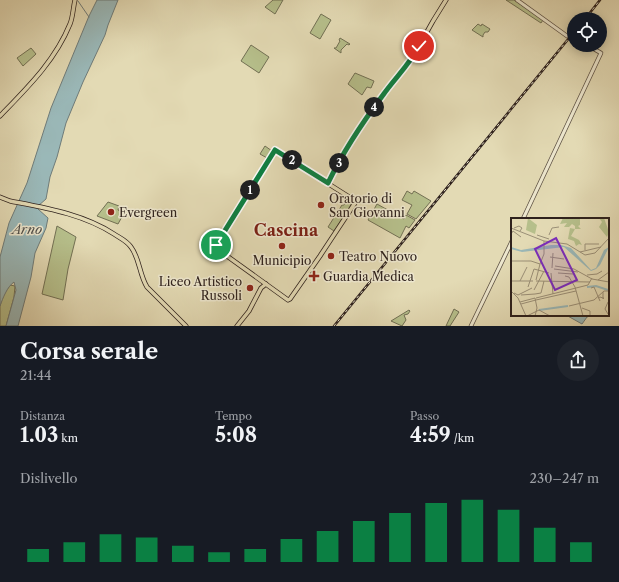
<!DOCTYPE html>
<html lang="it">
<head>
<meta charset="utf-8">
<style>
  :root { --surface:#171b24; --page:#20242c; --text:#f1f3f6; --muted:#9ea1a6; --accent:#0b8043 }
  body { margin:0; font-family:"Libre Caslon Text",serif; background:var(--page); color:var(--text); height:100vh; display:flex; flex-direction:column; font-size:15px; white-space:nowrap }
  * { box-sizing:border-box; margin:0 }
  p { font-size:13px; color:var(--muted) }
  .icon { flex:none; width:22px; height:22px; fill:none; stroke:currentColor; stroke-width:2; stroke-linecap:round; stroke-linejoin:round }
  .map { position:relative; height:326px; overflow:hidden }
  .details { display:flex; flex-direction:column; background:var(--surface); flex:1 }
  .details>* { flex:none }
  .fabs { position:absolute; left:567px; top:12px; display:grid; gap:8px }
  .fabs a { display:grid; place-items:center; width:40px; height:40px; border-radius:50%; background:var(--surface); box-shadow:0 2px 10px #0003; font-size:20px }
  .pin { position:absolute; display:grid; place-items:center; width:34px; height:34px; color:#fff; margin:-17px; border:2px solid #fff; border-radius:50%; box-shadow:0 1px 4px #0007 }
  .km { position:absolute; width:20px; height:20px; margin:-10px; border-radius:50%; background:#222; color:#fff; font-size:11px; line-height:20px; text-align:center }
  .round { display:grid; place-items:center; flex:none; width:42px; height:42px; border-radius:21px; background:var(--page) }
  .summary { display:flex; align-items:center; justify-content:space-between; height:68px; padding:0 20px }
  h1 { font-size:22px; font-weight:700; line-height:30px }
  .metrics { display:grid; grid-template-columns:repeat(3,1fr); gap:6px; height:68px; padding:4px 20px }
  .metrics div { display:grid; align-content:center }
  .metrics b { font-size:20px; font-weight:700 }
  .metrics small { font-size:11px; font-weight:400 }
  .metrics p { font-size:11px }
  .chart { height:112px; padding:8px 20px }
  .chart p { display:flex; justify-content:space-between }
  .chart svg { width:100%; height:72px; margin-top:4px; stroke:var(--accent); stroke-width:6 }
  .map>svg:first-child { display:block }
  .green { fill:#b6bf8b; stroke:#727054 }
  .water { fill:#9ab8b8; stroke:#6f7c7a }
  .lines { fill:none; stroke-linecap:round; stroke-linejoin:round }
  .stream { stroke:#6f7c7a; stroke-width:1 }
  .minor-casing { stroke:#5c5043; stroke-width:4.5 }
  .major-casing { stroke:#2f221d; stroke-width:5 }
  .minor { stroke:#ede7ce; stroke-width:3 }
  .major { stroke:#e3dab4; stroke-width:3.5 }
  .rail-casing { stroke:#2f221d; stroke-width:2.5 }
  .rail { stroke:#ede7ce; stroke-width:1; stroke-dasharray:3; stroke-linecap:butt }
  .route-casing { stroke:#fff; stroke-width:8 }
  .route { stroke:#0b8043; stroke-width:5 }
  .poi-dot { fill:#8f2418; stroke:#ede7ce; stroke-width:1.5 }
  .labels { text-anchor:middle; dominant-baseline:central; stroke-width:3; stroke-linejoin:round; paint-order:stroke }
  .poi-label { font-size:12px; fill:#2f221d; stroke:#ede7ce; text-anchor:start }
  .water-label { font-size:13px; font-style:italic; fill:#4f4f4c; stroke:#ede7ce }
  .district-label { font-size:16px; font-weight:bold; fill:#7a1f14; stroke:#ede7ce }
  .inset-river { fill:none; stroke:#9ab8b8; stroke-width:2 }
  .inset-road { fill:none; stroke:#9b9078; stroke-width:1 }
  .view { fill:#7b2cbf; fill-opacity:0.15; stroke:#7b2cbf; stroke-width:2 }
  .inset-edge { fill:none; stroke:#2f221d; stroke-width:2 }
</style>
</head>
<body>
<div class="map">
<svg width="619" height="326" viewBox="0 0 619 326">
  <rect width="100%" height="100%" fill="#e3dab4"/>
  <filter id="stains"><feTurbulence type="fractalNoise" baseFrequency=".005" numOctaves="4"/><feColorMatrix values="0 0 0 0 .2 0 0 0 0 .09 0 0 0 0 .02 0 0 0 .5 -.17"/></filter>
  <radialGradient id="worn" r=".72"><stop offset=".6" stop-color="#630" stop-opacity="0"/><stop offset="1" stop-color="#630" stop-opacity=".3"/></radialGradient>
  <!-- green -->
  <g class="green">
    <polygon points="273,0 283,0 275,14 265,7"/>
    <polygon points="506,0 514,0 543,20 541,23"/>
    <polygon points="321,14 331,20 320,39 310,33"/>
    <polygon points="478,24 481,26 482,24 490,29 488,32 485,32 483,35 483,37 472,30"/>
    <polygon points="340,38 350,44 349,45 347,44 341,50 341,53 334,48 336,48 340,41 339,40"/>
    <polygon points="251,45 269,57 259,73 241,61"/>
    <polygon points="31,48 36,54 23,66 17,58"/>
    <polygon points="355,73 374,81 371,88 367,87 362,95 348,84"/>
    <polygon points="265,146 272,151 267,158 260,154"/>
    <polygon points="407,191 412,194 414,191 431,201 416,219 407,214 412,205 402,200"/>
    <polygon points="346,199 351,202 351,205 334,231 328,227 342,205 344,205"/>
    <polygon points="108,202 119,206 118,210 124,213 118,224 97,216"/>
    <polygon points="377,204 404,219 406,215 415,220 409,228 406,226 400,238 368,220"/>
    <polygon points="57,226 76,237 68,269 63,300 42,294"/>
    <polygon points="10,285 15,286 14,297 6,326 0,326 0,306 3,295"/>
    <polygon points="454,309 459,312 450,326 446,326"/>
    <polygon points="409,310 410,311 408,314 404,315 406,320 402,326 391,321"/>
  </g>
  <!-- water -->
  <g class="water">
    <path d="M 97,0 L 118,0 L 108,25 L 105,35 L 83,82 L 66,123 L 57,157 L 50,177 L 46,199 L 38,206 L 38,209 L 48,218 L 46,228 L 35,253 L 31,277 L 18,326 L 6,326 L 16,290 L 14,282 C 7,287 3,298 0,306 L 0,257 L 9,223 L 27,183 L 51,108 L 89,16 Z"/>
    <polygon points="566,315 592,315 587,317 582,324"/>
  </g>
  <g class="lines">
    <!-- stream -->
    <polyline class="stream" points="78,1 89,17"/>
    <!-- minor casing -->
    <g class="minor-casing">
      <g id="minor">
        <polyline points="517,0 567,36"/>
        <polyline points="573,38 574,39"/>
        <polyline points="523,219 601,53 587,45"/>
        <polyline points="471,326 512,241"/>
      </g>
    </g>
    <!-- major casing -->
    <g class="major-casing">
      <g id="major">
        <path d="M 0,116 C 27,88 55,61 70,24 C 73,17 73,8 75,0"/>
        <polygon points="275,150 354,200 355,203 320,256 290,299 288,300 220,251 216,246"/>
        <polyline points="328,183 360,128 387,88 410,62 433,21 446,0"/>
        <path d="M 0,197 L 10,201 C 46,208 83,214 114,234 C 120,238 127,241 131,247 C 140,259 139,274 147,287 L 186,326"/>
        <polyline points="237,326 249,311 261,288 266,284"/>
      </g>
    </g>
    <!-- minor -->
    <use href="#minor" class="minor"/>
    <!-- major -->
    <use href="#major" class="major"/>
    <!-- rail casing -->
    <g class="rail-casing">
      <g id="rail">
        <polyline points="585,19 600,0"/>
        <polyline points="334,326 574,32"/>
      </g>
    </g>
    <!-- rail -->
    <use href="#rail" class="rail"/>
  </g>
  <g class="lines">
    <!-- route casing -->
    <g class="route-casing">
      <path id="route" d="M 216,245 L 275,150 L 328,183 C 343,152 362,123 383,95 C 395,78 410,64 419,46"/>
    </g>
    <!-- route -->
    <use href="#route" class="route"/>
  </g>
  <!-- markers -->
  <g class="poi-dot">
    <circle cx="321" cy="205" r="4"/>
    <circle cx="111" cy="212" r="4"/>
    <circle cx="282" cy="246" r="4"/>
    <circle cx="331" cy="256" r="4"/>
    <path d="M312 270h4v4h4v4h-4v4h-4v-4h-4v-4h4z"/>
    <circle cx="250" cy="288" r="4"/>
  </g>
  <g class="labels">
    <!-- poi labels -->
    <g class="poi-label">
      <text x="329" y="198">Oratorio di<tspan x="329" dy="14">San Giovanni</tspan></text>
      <text x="119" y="212">Evergreen</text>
      <text x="339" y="256">Teatro Nuovo</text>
      <text x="282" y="260" text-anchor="middle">Municipio</text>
      <text x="323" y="276">Guardia Medica</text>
      <text x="242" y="281" text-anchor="end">Liceo Artistico<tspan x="242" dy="14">Russoli</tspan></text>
    </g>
    <!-- water labels -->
    <g class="water-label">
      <text x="27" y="229">Arno</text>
    </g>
    <!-- district labels -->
    <g class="district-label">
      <text x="286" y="230">Cascina</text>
    </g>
  </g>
  <!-- overview -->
  <g transform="translate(511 218)">
    <rect width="98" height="98" fill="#e3dab4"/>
    <path d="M 17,0 L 26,7 L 24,16 L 15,12 ZM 52,0 L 69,0 L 69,7 L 67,8 L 70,11 L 64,11 L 60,18 L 68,22 L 71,27 L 68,26 L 65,28 L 63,23 L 57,21 L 59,10 L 64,11 L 64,8 L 61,6 L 58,9 L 53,9 L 56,5 L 49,6 ZM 88,0 L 93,0 L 98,14 L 96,19 L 88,9 L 91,4 Z" fill="#b6bf8b"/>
    <path d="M 40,27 L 50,27 L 60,30 L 80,52 L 85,50 L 93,32 L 98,29 L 89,47 L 85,51 L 80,53 L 53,29 L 11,34 L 0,31 L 0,29 L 10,32 Z" fill="#9ab8b8"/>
    <path class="inset-river" d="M 76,69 L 85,68 L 97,72M 28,92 L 57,88"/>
    <path class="inset-road" d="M 0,10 L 33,23 L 56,26 L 74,37 L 84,35 L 98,20M 3,10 L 8,8 L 11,10 L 9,13M 0,16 L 2,13 L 10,19M 26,17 L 38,21M 38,17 L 41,10 L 48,9M 74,32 L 74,26 L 88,26M 69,34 L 90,29M 39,39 L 53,41M 0,43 L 20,43 L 29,46M 29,46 L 33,36 L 33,23M 44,48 L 63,51 L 81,61 L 98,64M 41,50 L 42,35M 43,51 L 67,54M 40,55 L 42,76M 47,55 L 62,56M 76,57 L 86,56 L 91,53M 54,58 L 58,59 L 64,69 L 72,98M 25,62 L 29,46M 87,62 L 98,54M 0,63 L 22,63M 9,63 L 16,49M 25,63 L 79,64M 17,69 L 23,51 L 38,55M 80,70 L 83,69 L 89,83M 23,72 L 33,53M 0,73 L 7,80 L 15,98M 3,75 L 7,77 L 21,70M 24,76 L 30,75 L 33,63M 10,77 L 24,76M 25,80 L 77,67 L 81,60M 87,80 L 89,79 L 92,80 L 93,80 L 92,81 L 92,74M 25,82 L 65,73M 9,84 L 24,80M 10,86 L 25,82M 58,88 L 83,82 L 93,73 L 98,73M 71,90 L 79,93 L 79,98M 97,96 L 94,91 L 97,84M 16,98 L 28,92 L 39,98M 24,98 L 26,90 L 24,80"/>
    <path class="view" d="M 45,20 L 66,62 L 44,72 L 24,31 Z"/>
    <rect width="98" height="98" class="inset-edge"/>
  </g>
  <rect width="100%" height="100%" filter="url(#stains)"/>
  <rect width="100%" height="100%" fill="url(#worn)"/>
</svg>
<div class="fabs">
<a><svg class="icon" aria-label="locate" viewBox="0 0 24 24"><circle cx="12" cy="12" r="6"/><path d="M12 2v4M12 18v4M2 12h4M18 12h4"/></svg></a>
</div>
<div class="pin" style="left:216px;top:245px;background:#1e9e55"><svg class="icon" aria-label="arrive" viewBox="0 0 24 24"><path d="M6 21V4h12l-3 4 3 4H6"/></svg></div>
<div class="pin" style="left:419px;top:46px;background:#d93025"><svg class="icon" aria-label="check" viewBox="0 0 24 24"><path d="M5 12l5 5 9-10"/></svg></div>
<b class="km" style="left:250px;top:190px">1</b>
<b class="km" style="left:292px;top:160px">2</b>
<b class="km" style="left:339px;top:163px">3</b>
<b class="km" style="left:374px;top:107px">4</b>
</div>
<section class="details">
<div class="summary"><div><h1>Corsa serale</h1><p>21:44</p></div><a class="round"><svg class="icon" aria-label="share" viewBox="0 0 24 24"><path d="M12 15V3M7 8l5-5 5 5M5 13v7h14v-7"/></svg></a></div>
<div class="metrics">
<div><p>Distanza</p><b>1.03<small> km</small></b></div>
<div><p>Tempo</p><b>5:08</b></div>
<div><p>Passo</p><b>4:59<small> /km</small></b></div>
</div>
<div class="chart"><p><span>Dislivello</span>230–247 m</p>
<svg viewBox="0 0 160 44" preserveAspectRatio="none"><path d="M5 44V36M15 44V32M25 44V27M35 44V29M45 44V34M55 44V38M65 44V36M75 44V30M85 44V25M95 44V19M105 44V14M115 44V8M125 44V6M135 44V12M145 44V23M155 44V32"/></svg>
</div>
</section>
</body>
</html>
